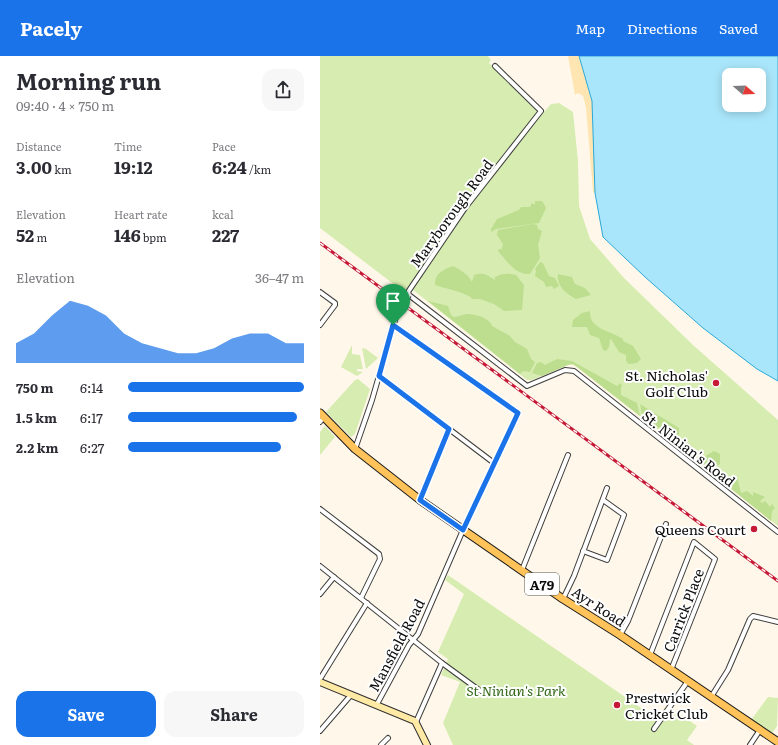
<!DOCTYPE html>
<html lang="en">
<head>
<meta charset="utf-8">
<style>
  :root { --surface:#fff; --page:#f7f7f7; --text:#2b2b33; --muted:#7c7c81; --accent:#1a73e8 }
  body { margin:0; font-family:Literata,serif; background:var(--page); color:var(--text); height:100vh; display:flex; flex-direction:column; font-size:15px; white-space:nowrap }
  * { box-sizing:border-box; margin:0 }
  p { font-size:13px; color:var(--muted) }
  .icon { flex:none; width:22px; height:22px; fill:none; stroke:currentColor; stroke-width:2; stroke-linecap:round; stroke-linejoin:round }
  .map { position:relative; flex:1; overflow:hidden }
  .side { display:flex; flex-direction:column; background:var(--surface); width:320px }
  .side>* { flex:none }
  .needle { width:26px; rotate:109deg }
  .tools { position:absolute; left:402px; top:12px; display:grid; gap:8px }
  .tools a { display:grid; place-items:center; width:44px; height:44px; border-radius:8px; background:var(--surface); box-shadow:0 2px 10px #0003; font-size:20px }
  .pin { position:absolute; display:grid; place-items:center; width:34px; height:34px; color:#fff; margin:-41px -17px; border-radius:50% 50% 50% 0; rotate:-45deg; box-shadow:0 0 4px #0007 }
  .pin .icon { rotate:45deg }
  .round { display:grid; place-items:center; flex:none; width:42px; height:42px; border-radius:12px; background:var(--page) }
  .head { display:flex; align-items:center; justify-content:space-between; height:68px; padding:0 16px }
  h1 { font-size:22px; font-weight:700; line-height:30px }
  .metrics { display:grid; grid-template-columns:repeat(3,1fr); gap:6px; height:68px; padding:4px 16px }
  .metrics div { display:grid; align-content:center }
  .metrics b { font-size:17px; font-weight:700 }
  .metrics small { font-size:11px; font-weight:400 }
  .metrics p { font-size:11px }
  .chart { height:112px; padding:8px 16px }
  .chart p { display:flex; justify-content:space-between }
  .chart svg { width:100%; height:72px; margin-top:4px; fill:var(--accent); opacity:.7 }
  .cta { display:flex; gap:8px; margin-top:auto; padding:8px 16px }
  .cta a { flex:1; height:46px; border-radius:12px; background:var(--accent); color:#fff; font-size:16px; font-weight:700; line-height:46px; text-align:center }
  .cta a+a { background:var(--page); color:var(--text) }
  ul { padding:0 16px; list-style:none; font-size:13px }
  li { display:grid; grid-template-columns:64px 48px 1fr; align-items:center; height:30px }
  li i { height:10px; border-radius:5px; background:var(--accent) }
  header { display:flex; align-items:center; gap:24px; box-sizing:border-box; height:56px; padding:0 20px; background:var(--accent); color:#fff }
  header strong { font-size:19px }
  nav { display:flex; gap:22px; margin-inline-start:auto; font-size:14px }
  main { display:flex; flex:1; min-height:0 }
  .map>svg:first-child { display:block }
  .green { fill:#d7ecb0 }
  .forest { fill:#bcde8e }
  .sand { fill:#ffe5b2 }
  .water { fill:#aae6fb; stroke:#2ba8d8; fill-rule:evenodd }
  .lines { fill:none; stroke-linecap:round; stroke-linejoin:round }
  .street-casing { stroke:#3e3e3e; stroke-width:6 }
  .secondary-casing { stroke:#2d2d2d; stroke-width:8 }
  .primary-casing { stroke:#1c1c1c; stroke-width:9 }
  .street { stroke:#fff; stroke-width:4 }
  .secondary { stroke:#ffeaa5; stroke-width:6 }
  .primary { stroke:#ffc35a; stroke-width:7 }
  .rail-casing { stroke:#c51936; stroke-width:3 }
  .rail { stroke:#fff; stroke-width:1.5; stroke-dasharray:4.5; stroke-linecap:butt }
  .street-bridge-casing { stroke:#3e3e3e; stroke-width:6; stroke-linecap:butt }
  .street-bridge { stroke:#fff; stroke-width:4 }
  .route-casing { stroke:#fff; stroke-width:8 }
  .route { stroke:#1a73e8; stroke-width:5 }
  .poi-dot { fill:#c51936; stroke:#fff; stroke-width:1.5 }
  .labels { text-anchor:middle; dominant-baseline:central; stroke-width:4; stroke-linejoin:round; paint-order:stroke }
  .shield { fill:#fff; stroke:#545454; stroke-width:1 }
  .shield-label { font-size:13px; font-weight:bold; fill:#0b0b0b }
  .street-label { font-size:14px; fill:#0b0b0b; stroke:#fff }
  .poi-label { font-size:14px; fill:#0b0b0b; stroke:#fff; text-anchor:end }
  .park-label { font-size:14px; font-style:italic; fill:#326717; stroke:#fff }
</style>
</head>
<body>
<header>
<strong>Pacely</strong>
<nav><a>Map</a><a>Directions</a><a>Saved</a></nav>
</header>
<main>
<section class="side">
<div class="head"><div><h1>Morning run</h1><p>09:40 · 4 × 750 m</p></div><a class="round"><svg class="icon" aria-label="share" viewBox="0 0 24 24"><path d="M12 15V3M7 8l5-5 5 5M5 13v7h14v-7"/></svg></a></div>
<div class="metrics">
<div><p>Distance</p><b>3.00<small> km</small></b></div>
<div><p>Time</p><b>19:12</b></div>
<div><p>Pace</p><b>6:24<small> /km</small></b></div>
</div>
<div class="metrics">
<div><p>Elevation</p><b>52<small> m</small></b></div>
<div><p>Heart rate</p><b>146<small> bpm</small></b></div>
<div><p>kcal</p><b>227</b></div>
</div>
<div class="chart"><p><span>Elevation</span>36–47 m</p>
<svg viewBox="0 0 160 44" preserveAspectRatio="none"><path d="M0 44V32L10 26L20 15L30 6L40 9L50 15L60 26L70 32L80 35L90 38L100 38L110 35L120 29L130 26L140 26L150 32L160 32V44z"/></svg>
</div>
<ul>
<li><b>750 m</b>6:14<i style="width:100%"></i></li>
<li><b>1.5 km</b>6:17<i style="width:96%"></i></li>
<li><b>2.2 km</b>6:27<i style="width:87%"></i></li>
</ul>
<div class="cta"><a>Save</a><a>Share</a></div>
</section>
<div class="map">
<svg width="458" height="689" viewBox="0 0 458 689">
  <rect width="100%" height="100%" fill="#fff8ea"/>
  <!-- green -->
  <g class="green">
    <polygon points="0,0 168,0 171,4 169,7 223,57 231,48 239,47 253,56 258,105 259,150 270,183 304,222 373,289 458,364 458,470 257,310 250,308 212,324 207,324 93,234 88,231 84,236 0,172"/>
    <polygon points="32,289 32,298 40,299 43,313 37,313 37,315 43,316 37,320 21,311"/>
    <polygon points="42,292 46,293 58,302 46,313"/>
    <polygon points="38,323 50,333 35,378 31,381 6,356 35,324"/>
    <polygon points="5,370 15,381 0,399 0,376"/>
    <polygon points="128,519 337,663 347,649 377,670 367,684 374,689 133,689 123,667 140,626 121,619 128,603 118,596 144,538 125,524"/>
    <polygon points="448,641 458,642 457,670 453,676 450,676 431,664"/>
  </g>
  <!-- forest -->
  <g class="forest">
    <polygon points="215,145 222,145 226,152 219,167 176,173 171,176 171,173 177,163 199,154 201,151 210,151 212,147 215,149"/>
    <path d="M 213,168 L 217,169 L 218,173 L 222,175 L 218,189 L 220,202 L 210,218 C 195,219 187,205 178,195 L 179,193 L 182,193 L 183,188 L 177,179 L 178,174 Z"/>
    <polygon points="220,206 223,207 229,220 235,222 239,230 234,233 232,230 226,231 224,226 215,220 216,215 215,213"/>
    <path d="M 133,210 C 142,215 148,218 152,226 L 154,219 C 164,216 167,219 175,224 L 175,221 C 183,217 188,217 196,219 L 204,229 L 202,254 L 184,255 L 174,248 L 160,243 L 153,243 C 146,236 126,233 115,229 C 114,218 124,213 133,210 Z"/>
    <path d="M 238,218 L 252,221 L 255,228 L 265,232 L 271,239 L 256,243 C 247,238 236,230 238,218 Z"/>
    <path d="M 108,245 L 128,250 L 131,259 L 134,261 C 139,261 143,258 147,258 C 155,258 170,262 172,270 L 190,280 L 195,286 L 207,293 L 211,303 L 215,306 L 210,316 L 203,315 L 200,318 Z"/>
    <path d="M 270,255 C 269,274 290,274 303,283 L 303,285 L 313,290 L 321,303 L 317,307 L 309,308 L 306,305 L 306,299 L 299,296 L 291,283 L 290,283 L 289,291 L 286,295 L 283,294 L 279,282 L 270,279 L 267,271 L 252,271 L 253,264 L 262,257 Z"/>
    <polygon points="237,303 252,305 297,330 300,327 302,329 301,332 301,339 317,347 320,360 253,308 248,309 222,320 212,317 217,307 221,306 225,309"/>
    <polygon points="320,348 359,372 359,379 352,382 322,359"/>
    <polygon points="394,395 400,398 400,408 390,413 379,404"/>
    <polygon points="394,419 401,422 417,421 421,437 427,435 433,440 433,436 445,441 440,445 442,447 445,445 450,451 452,448 455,452 452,455 451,465"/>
  </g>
  <!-- sand -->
  <polygon class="sand" points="248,0 259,0 272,45 275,137 273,136 266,52 263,40 258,37 255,39"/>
  <!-- water -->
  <path class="water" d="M 259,0 L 458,0 L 458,325 L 437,313 L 383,272 L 325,221 L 283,181 L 275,137 L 272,45 ZM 409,19 L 439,19 L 439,49 L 409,49 Z"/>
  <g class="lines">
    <!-- street casing -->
    <g class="street-casing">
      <g id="street">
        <polyline points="175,10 221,55 145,152 88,236 89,239 207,330 245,314 254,315 458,476"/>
        <polyline points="0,236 15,247 15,249 0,269"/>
        <polyline points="59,320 174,407"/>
        <polyline points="0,366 4,361"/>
        <polyline points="35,393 52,344 78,254"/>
        <polyline points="100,444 129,373"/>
        <polyline points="0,453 59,498 60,503 41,542"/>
        <polyline points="263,495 287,504 304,459 283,444"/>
        <polyline points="0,510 122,607 159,634 167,638"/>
        <polyline points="202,514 248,399"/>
        <polyline points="0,538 14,521"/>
        <polyline points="243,543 254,520 287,432"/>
        <polyline points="300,579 308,565 346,468"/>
        <polyline points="330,599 374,486 395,503 351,614"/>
        <polyline points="0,623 47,547"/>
        <polyline points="391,641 408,614 430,563 433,560 458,566"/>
        <polyline points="57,648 89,589 98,578 143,474 198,357 73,269"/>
        <polyline points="96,666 122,607"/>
        <polyline points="334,673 368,625"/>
        <polyline points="0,675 31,639"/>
        <polyline points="61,689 68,682"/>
        <polyline points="430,689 440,674"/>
      </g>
    </g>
    <!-- secondary casing -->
    <g class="secondary-casing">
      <polyline id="secondary" points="0,626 95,665 107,689"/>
    </g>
    <!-- primary casing -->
    <g class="primary-casing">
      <polyline id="primary" points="0,357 35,393 100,444 243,543 300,579 458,686"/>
    </g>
    <!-- street -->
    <use href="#street" class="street"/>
    <!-- secondary -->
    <use href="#secondary" class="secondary"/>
    <!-- primary -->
    <use href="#primary" class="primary"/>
    <!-- rail casing -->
    <g class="rail-casing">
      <polyline id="rail" points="0,187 458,525"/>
    </g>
    <!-- rail -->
    <use href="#rail" class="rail"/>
    <!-- street-bridge casing -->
    <g class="street-bridge-casing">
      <polyline id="street-bridge" points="78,254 89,239"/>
    </g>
    <!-- street-bridge -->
    <use href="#street-bridge" class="street-bridge"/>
  </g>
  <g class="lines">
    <!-- route casing -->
    <g class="route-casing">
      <polygon id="route" points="73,269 198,357 143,474 100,444 129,373 59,320"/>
    </g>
    <!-- route -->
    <use href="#route" class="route"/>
  </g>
  <!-- markers -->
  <g class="poi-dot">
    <circle cx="396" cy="327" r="4"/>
    <circle cx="434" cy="473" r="4"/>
    <circle cx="297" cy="649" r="4"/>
  </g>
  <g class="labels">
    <!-- shield labels -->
    <rect class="shield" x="205" y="517" width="34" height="22" rx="3"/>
    <g class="shield-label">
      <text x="222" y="528">A79</text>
    </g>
    <!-- street labels -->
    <g class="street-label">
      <text transform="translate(131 157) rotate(-54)">Maryborough Road</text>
      <text transform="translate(369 392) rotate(38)">St. Ninian's Road</text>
      <text transform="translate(279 550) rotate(33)">Ayr Road</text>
      <text transform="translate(363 554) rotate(-69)">Carrick Place</text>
      <text transform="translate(76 589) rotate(-62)">Mansfield Road</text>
    </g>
    <!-- poi labels -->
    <g class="poi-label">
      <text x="388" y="319">St. Nicholas'<tspan x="388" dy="16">Golf Club</tspan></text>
      <text x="426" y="473">Queens Court</text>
      <text x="305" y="641" text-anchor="start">Prestwick<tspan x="305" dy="16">Cricket Club</tspan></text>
    </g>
    <!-- park labels -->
    <g class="park-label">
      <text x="196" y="634">St Ninian's Park</text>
    </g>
  </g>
</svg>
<div class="tools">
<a><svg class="needle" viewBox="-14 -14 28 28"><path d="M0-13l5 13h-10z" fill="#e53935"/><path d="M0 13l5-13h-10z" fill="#7c7c81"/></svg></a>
</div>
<div class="pin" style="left:73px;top:269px;background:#1e9e55"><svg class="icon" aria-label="arrive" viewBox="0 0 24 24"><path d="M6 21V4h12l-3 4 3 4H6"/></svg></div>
</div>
</main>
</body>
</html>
